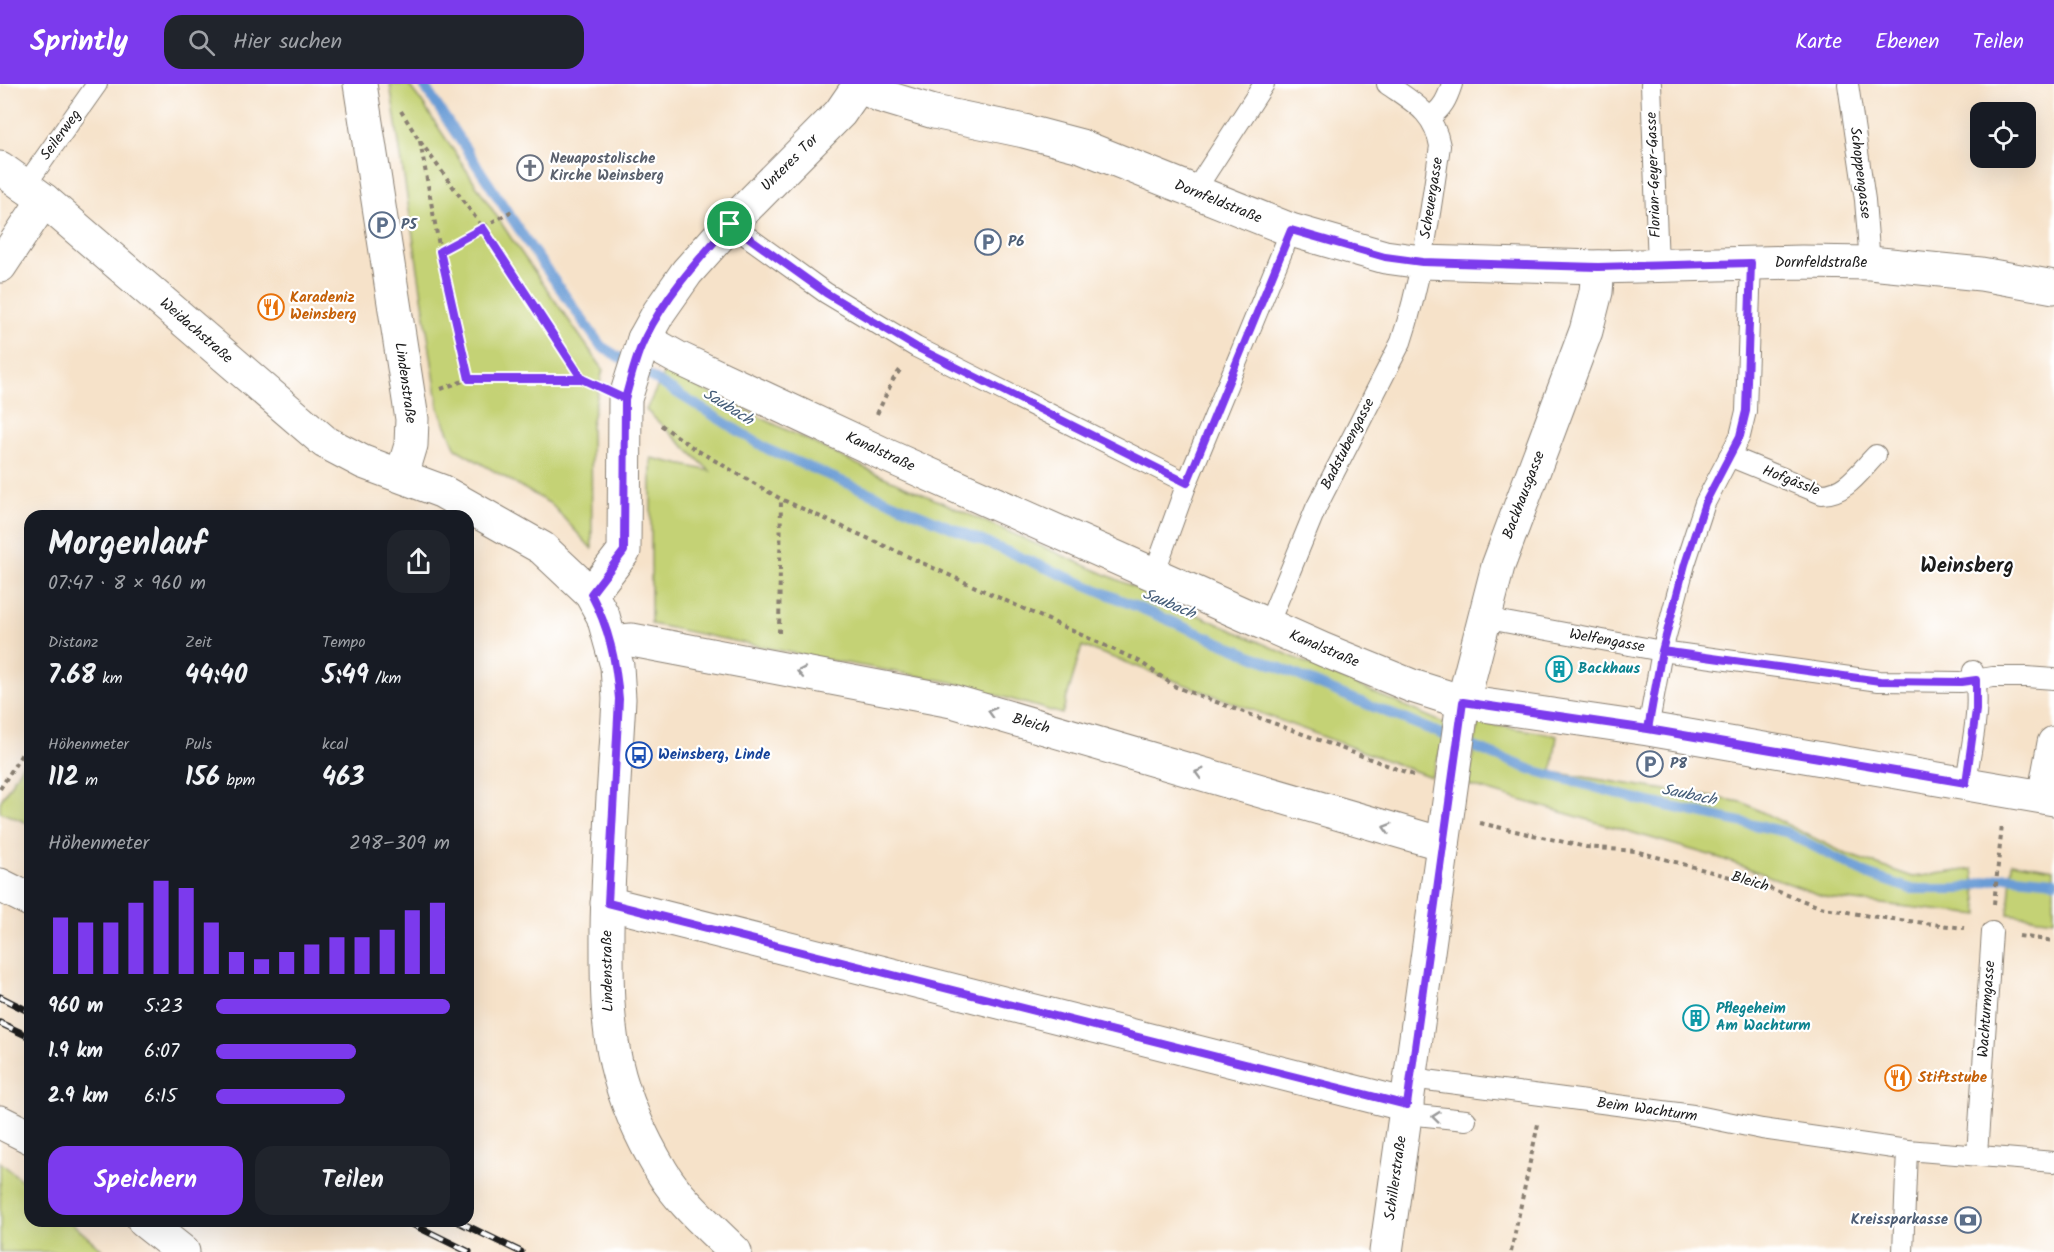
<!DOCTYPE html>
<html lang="de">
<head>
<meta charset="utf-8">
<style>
  :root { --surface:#171b24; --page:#20242c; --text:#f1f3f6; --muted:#9ea1a6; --accent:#7c3aed }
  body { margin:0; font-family:Kalam,sans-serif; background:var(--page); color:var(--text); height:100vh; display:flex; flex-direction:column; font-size:22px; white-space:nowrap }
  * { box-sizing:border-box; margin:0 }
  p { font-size:20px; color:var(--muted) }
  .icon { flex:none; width:33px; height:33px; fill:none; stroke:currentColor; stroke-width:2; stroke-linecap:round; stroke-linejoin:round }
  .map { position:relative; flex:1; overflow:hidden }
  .side { position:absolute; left:24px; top:426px; width:450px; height:717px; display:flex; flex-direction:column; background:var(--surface); border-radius:18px; box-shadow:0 6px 24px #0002 }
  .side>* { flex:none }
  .fabs { position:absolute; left:1970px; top:18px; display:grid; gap:12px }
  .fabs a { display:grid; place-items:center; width:66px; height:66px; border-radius:12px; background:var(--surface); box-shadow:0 6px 24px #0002; font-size:30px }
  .pin { position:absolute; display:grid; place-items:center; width:51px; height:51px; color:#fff; margin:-26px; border:3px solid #fff; border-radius:50%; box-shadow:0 2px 6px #0007 }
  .round { display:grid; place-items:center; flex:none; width:63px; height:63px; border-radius:18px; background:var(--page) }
  .overview { display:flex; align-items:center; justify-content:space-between; height:102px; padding:0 24px }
  h1 { font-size:33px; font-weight:600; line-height:45px }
  .stats { display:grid; grid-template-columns:repeat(3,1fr); gap:9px; height:102px; padding:6px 24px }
  .stats div { display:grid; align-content:center }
  .stats b { font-size:26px; font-weight:600 }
  .stats small { font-size:16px; font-weight:400 }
  .stats p { font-size:16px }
  .chart { height:168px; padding:12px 24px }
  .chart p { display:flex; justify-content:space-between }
  .chart svg { width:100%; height:108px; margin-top:6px; stroke:var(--accent); stroke-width:6 }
  .primary-button { display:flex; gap:12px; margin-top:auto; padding:12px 24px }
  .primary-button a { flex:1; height:69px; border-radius:18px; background:var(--accent); color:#fff; font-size:24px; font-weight:600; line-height:69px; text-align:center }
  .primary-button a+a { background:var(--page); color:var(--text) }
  ul { padding:0 24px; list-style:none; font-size:20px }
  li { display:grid; grid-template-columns:96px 72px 1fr; align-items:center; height:45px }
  li i { height:15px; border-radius:8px; background:var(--accent) }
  header { display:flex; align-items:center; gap:36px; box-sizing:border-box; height:84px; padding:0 30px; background:var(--accent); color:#fff }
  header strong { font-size:28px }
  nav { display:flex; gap:33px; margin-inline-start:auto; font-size:21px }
  .search { width:420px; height:54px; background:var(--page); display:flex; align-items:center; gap:15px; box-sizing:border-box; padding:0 21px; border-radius:18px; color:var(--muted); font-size:22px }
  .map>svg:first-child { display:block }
  .green { fill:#c4d274; stroke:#707748; stroke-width:1.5 }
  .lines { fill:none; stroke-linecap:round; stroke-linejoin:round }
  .stream { stroke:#6b9cd5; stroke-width:10 }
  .service-casing { stroke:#897f72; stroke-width:22 }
  .minor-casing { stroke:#897f72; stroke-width:35 }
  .tertiary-casing { stroke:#897f72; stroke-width:35 }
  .path { stroke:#897f72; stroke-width:4; stroke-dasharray:4.5 4.5; stroke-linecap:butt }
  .service { stroke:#fff; stroke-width:20 }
  .minor { stroke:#fff; stroke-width:33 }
  .tertiary { stroke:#fff; stroke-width:33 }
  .rail-casing { stroke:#1c1c1c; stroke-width:7 }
  .rail { stroke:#fff; stroke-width:4.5; stroke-dasharray:14; stroke-linecap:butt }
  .oneway { stroke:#999 }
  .route-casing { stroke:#fff; stroke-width:12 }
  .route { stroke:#7c3aed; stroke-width:8 }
  .labels { text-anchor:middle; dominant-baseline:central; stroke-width:4.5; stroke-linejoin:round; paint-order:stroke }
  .street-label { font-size:15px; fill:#1c1c1c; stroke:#fff }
  .worship-label { font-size:15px; font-weight:bold; fill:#5b616d; stroke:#fff; text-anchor:start }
  .service-label { font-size:15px; font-weight:bold; fill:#4e5e75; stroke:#fff; text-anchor:start }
  .food-label { font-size:15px; font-weight:bold; fill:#c56008; stroke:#fff; text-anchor:start }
  .culture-label { font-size:15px; font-weight:bold; fill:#0d838f; stroke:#fff; text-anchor:start }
  .transit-label { font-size:15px; font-weight:bold; fill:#164399; stroke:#fff; text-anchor:start }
  .water-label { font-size:16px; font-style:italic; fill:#445c78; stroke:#fff }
  .district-label { font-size:21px; font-weight:bold; fill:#1c1c1c; stroke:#fff }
</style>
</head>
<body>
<header>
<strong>Sprintly</strong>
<div class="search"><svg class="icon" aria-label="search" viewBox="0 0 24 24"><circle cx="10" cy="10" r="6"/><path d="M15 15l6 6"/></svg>Hier suchen</div>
<nav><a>Karte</a><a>Ebenen</a><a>Teilen</a></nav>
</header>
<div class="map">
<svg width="2054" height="1168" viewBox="0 0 2054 1168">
  <rect width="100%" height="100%" fill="#fff"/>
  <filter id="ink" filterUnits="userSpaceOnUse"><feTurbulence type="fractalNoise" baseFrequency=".0167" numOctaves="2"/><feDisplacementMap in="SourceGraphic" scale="12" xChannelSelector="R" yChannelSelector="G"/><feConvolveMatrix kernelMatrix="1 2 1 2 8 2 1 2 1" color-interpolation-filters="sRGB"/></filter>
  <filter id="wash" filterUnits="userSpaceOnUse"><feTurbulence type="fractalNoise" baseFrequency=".008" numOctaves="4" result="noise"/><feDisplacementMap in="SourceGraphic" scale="24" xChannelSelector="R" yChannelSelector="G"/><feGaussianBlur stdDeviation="1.35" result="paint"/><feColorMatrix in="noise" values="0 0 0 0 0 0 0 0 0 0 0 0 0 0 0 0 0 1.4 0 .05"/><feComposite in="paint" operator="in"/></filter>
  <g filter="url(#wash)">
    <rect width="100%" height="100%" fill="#f6e2c9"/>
    <!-- green -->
    <g class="green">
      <polygon points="390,0 408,0 421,17 513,157 603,285 591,341 592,465 551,420 456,365 439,325"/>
      <polygon points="665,287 875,389 1450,642 1431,693 1082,562 1062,630 951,598 812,573 651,540 651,374 710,387 646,326"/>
      <polygon points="1478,639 1546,649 1557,652 1552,688 1742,718 1846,770 1913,793 1973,785 1979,831 1828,814 1720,774 1468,701"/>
      <polygon points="30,668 30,740 0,728 0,718"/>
      <polygon points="2012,778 2054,785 2054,836 2008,830"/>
      <polygon points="0,1078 30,1103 30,1137 69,1137 105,1168 0,1168"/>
    </g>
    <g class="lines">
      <!-- stream -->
      <polyline class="stream" points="423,0 532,165 601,262 769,366 1351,614 1532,686 1640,716 1786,748 1869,791 1911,805 1960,805 2006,792 2054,797"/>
    </g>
  </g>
  <g filter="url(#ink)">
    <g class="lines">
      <!-- service casing -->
      <g class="service-casing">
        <g id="service">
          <polyline points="1651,0 1658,181"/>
          <polyline points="1848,0 1865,116 1870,179"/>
          <path d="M 1430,33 C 1443,24 1447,15 1452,0"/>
          <polyline points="25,102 97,0"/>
          <polyline points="1194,108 1264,0"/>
          <polyline points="730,140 826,209 916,263 1187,399"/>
          <path d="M 1729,372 L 1822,410 C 1846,410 1860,387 1876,371"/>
          <polyline points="1154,490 1187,399 1291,146"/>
          <polyline points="1483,534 1662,567 1879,597 1961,598 1993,593 2026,593 2054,595"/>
          <path d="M 1268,541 L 1316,424 L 1401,258 C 1422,195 1430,129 1440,62 C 1434,28 1414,19 1387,0"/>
          <polyline points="1648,645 1662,567 1685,480 1705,419 1740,352 1746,327 1751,179"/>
          <path d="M 1966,699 C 1970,666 1983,620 1973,587"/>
          <polyline points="1411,994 1693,1031 1762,1045 1907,1066 2054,1078"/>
          <polyline points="1406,1030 1466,1036"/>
          <polyline points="1977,1071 1992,848"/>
          <polyline points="1903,1168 1907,1066"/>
        </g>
      </g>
      <!-- minor casing -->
      <g class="minor-casing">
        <g id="minor">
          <polyline points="360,0 412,335 411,361 402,391"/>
          <polyline points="859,2 881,12 934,28 1024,47 1081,62 1291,146 1385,173 1422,178 1598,183 1802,178 1870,179 1981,190 2054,203"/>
          <polyline points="0,84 25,102"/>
          <path d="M 0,182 L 44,116 L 325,358 L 363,378 L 441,407 L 542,464 L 591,510 L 603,532 L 617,582 L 619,615 C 615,692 608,770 607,847 C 607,891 606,936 616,979 C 625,1018 641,1053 662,1088 C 680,1118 710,1143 735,1168"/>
          <polyline points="644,255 676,273 888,372 1324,566 1412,602 1463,618 1648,645 2054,715"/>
          <polyline points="591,510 624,467 625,315 644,255 659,228 687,188 730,140 840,29 860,0"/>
          <polyline points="611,558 632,556 952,617 1443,760"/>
          <polyline points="2044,713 2054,659"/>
          <polyline points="0,801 30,816"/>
          <polyline points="607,819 1407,1021"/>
          <polyline points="0,1038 30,1053"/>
          <polyline points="144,1137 183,1168"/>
          <polyline points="1386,1168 1463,618 1498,482 1586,247 1596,208 1598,183"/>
        </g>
      </g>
      <!-- tertiary casing -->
      <g class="tertiary-casing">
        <polyline id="tertiary" points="25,102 44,116"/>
      </g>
      <!-- path -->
      <g class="path">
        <polyline points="401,27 419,56 483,144 582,294"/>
        <polyline points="420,57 440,167 512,127"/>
        <polyline points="440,167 469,295 582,295 593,300"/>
        <polyline points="441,305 469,295"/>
        <polyline points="877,330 893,296 900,286"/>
        <polyline points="661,341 695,365 781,415 1139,577 1176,603 1416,692"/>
        <polyline points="779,549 781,415"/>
        <polyline points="0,705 30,657"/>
        <polyline points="1480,739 1586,763 1635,767 1763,802 1820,823 1869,832 1964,844"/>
        <polyline points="1994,820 2002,741"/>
        <polyline points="2019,852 2054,857"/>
        <polyline points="1511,1168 1538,1040"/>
      </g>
      <!-- service -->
      <use href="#service" class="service"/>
      <!-- minor -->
      <use href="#minor" class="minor"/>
      <!-- tertiary -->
      <use href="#tertiary" class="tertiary"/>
      <!-- rail casing -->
      <g class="rail-casing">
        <g id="rail">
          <polyline points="0,913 30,928"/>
          <polyline points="0,939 30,953"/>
          <polyline points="406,1137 469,1168"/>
          <polyline points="457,1137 521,1168"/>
        </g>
      </g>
      <!-- rail -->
      <use href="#rail" class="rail"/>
    </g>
    <!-- one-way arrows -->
    <defs><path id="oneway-chevron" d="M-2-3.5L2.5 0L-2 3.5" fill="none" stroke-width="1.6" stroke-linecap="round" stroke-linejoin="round" transform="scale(1.5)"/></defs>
    <g class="oneway">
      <use href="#oneway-chevron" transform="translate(801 588) rotate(-169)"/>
      <use href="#oneway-chevron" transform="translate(992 628) rotate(-164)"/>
      <use href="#oneway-chevron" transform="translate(1199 689) rotate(-164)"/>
      <use href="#oneway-chevron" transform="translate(1387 744) rotate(-164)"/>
      <use href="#oneway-chevron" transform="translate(1436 1033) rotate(-174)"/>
    </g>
  </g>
  <g class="lines" filter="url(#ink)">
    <!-- route casing -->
    <g class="route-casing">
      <path id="route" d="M 730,140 C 699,175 666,211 645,254 C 635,273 631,295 625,315 L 582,295 L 483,144 L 440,167 L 469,295 L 582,295 L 625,315 L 624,467 L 591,510 C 609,544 616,576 619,615 L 608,819 L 1407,1021 L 1463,618 L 1648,645 L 1662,567 L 1880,597 L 1961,598 L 1976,596 L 1976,626 L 1966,699 L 1648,645 L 1662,567 L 1685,480 L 1705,419 L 1740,352 L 1746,327 L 1751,179 L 1598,183 L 1422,178 L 1385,173 L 1291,146 L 1187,399 L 916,263 L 826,209 L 730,140"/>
    </g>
    <!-- route -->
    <use href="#route" class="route"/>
  </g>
  <!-- icons -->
  <defs>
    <g id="church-ring" transform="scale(1.35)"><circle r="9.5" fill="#fff" stroke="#6b7280" stroke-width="1.5"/><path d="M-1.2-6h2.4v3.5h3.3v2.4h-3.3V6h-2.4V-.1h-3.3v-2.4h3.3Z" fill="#6b7280"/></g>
    <g id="parking-ring" transform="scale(1.35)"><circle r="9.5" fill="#fff" stroke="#5c6f8a" stroke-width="1.5"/><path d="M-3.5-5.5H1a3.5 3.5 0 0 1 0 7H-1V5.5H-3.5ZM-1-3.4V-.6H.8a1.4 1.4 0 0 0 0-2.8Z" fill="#5c6f8a"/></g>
    <g id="restaurant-ring" transform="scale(1.35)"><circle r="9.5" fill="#fff" stroke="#e8710a" stroke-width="1.5"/><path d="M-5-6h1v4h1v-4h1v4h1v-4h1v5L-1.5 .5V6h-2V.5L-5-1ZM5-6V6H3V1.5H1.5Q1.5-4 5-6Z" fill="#e8710a"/></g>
    <g id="building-ring" transform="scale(1.35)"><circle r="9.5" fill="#fff" stroke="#0f9aa8" stroke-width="1.5"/><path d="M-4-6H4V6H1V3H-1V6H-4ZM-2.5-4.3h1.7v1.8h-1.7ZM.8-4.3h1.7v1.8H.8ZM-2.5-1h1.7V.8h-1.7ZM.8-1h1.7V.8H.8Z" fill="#0f9aa8"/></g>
    <g id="bus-ring" transform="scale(1.35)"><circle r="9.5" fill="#fff" stroke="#1a4fb4" stroke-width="1.5"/><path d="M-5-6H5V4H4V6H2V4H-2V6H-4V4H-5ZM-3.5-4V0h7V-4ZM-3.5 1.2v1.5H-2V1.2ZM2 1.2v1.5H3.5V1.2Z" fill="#1a4fb4"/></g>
    <g id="bank-ring" transform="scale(1.35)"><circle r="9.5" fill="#fff" stroke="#5c6f8a" stroke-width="1.5"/><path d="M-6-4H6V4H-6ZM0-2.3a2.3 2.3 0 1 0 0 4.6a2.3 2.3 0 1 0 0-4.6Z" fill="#5c6f8a"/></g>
  </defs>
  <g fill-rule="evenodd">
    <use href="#church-ring" x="530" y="84"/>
    <use href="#parking-ring" x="382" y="141"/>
    <use href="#parking-ring" x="988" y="158"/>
    <use href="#restaurant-ring" x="271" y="223"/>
    <use href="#building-ring" x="1559" y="585"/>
    <use href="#bus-ring" x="639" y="671"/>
    <use href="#parking-ring" x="1650" y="680"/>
    <use href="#building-ring" x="1696" y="934"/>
    <use href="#restaurant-ring" x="1898" y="994"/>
    <use href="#bank-ring" x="1968" y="1136"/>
  </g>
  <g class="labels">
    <!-- street labels -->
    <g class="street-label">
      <text transform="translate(61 51) rotate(-54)">Seilerweg</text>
      <text transform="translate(790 79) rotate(-45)">Unteres Tor</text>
      <text transform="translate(1860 89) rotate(83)">Schoppengasse</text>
      <text transform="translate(1654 91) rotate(-92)">Florian-Geyer-Gasse</text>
      <text transform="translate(1432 114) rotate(-81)">Scheuergasse</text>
      <text transform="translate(1218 118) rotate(22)">Dornfeldstraße</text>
      <text x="1821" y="179">Dornfeldstraße</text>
      <text transform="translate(196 247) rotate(41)">Weidachstraße</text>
      <text transform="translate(405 299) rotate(82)">Lindenstraße</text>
      <text transform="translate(1348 360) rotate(-63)">Badstubengasse</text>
      <text transform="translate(880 368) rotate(25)">Kanalstraße</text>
      <text transform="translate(1791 397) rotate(21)">Hofgässle</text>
      <text transform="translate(1524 411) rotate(-69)">Backhausgasse</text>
      <text transform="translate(1607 557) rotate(10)">Welfengasse</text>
      <text transform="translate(1324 565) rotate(23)">Kanalstraße</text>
      <text transform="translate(1031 640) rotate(16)">Bleich</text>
      <text transform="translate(1750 798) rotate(17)">Bleich</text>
      <text transform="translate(608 887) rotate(-91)">Lindenstraße</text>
      <text transform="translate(1987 925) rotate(-86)">Wachturmgasse</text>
      <text transform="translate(1647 1026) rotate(8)">Beim Wachturm</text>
      <text transform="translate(1396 1094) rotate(-82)">Schillerstraße</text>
    </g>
    <!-- worship labels -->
    <g class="worship-label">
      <text x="550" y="75">Neuapostolische<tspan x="550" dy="17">Kirche Weinsberg</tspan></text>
    </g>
    <!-- service labels -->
    <g class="service-label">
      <text x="401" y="141">P5</text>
      <text x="1008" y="158">P6</text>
      <text x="1670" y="680">P8</text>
      <text x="1948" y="1136" text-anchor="end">Kreissparkasse</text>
    </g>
    <!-- food labels -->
    <g class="food-label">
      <text x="290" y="214">Karadeniz<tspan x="290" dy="17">Weinsberg</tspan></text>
      <text x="1918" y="994">Stiftstube</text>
    </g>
    <!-- culture labels -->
    <g class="culture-label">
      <text x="1578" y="585">Backhaus</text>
      <text x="1716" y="925">Pflegeheim<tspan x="1716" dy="17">Am Wachturm</tspan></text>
    </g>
    <!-- transit labels -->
    <g class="transit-label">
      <text x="658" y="671">Weinsberg, Linde</text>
    </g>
    <!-- water labels -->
    <g class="water-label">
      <text transform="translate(728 323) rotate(32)">Saubach</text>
      <text transform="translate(1169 520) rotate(23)">Saubach</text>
      <text transform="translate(1689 711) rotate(12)">Saubach</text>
    </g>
    <!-- district labels -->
    <g class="district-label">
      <text x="1967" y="482">Weinsberg</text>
    </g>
  </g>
</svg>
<div class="fabs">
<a><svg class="icon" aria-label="locate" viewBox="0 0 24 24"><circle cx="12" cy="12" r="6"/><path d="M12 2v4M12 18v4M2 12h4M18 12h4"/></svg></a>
</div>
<div class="pin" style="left:730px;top:140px;background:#1e9e55"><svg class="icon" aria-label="arrive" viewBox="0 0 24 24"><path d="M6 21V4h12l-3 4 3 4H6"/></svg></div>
<section class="side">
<div class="overview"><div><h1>Morgenlauf</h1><p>07:47 · 8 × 960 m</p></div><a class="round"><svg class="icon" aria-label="share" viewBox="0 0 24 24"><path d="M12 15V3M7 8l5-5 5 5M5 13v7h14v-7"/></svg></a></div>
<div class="stats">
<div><p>Distanz</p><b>7.68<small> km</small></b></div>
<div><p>Zeit</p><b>44:40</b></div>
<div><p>Tempo</p><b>5:49<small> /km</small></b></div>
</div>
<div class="stats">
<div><p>Höhenmeter</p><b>112<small> m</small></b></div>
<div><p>Puls</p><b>156<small> bpm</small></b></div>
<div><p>kcal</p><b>463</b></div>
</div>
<div class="chart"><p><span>Höhenmeter</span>298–309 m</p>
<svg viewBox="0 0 160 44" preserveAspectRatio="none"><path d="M5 44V21M15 44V23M25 44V23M35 44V15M45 44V6M55 44V9M65 44V23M75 44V35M85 44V38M95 44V35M105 44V32M115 44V29M125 44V29M135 44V26M145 44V18M155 44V15"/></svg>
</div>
<ul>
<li><b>960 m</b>5:23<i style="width:100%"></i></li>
<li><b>1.9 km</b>6:07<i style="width:60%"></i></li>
<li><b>2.9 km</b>6:15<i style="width:55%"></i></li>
</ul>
<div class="primary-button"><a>Speichern</a><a>Teilen</a></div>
</section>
</div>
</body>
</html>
